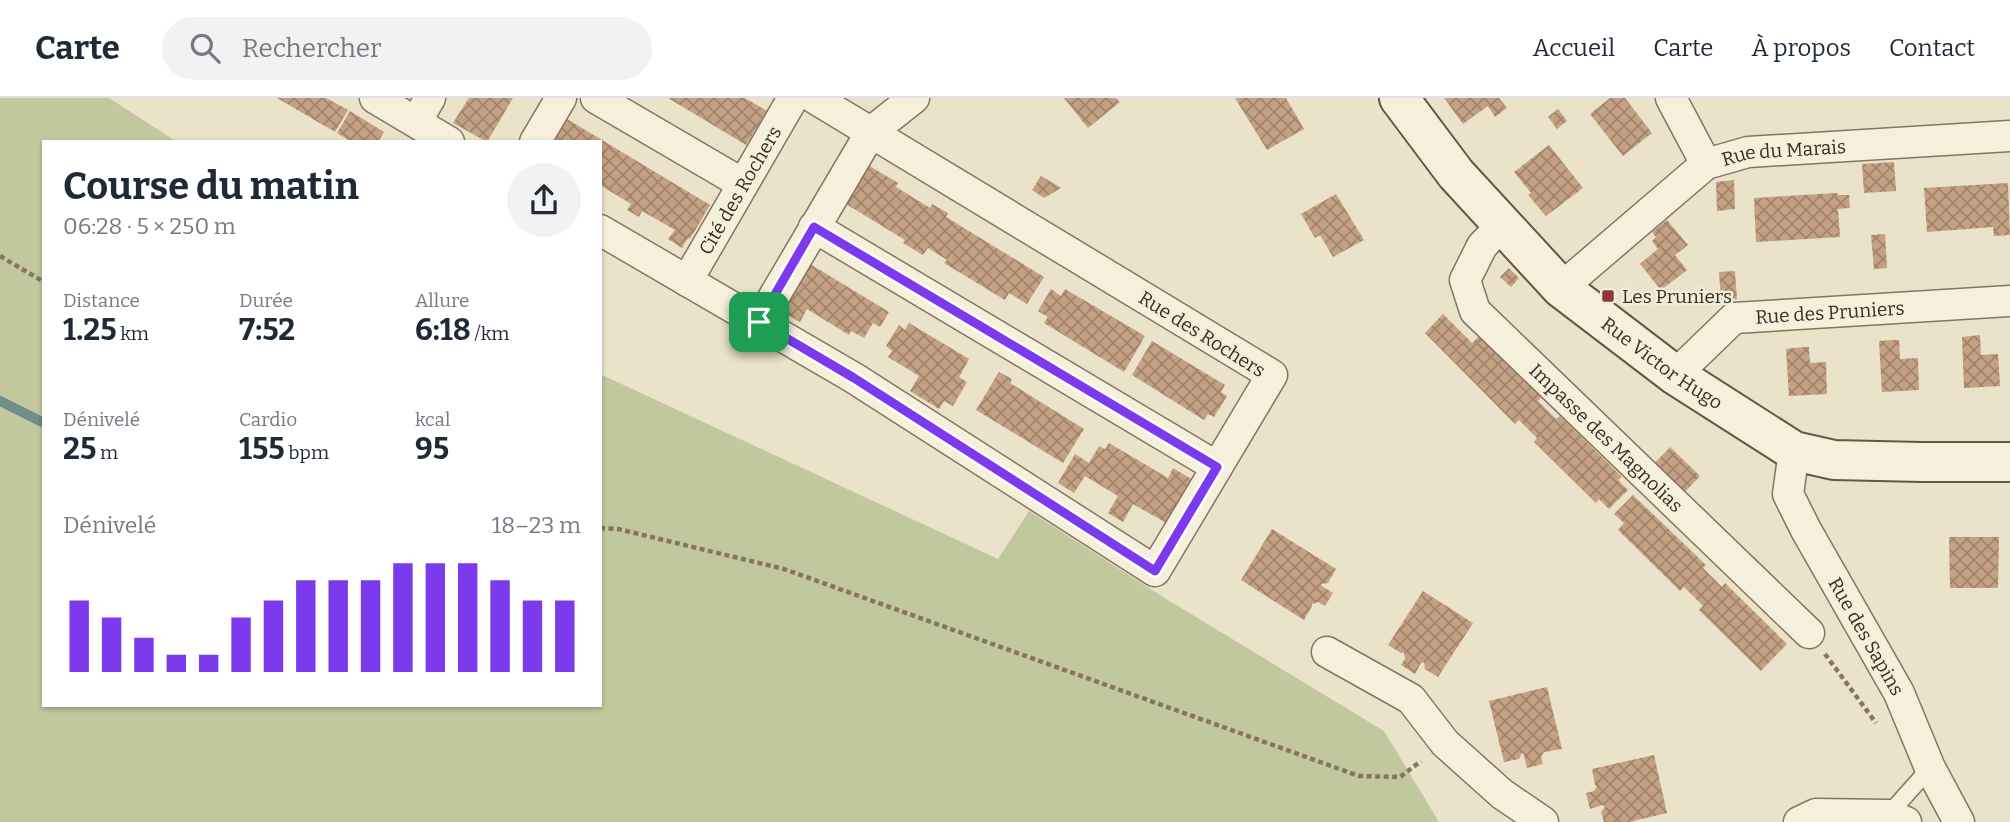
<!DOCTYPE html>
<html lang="fr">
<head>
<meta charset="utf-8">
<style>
  :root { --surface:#fff; --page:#f2f2f3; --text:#1f2937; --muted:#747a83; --line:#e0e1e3; --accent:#7c3aed }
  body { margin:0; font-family:Bitter,serif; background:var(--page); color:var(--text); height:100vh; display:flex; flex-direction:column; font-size:26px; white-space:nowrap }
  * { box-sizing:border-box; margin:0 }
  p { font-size:23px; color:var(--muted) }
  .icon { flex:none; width:38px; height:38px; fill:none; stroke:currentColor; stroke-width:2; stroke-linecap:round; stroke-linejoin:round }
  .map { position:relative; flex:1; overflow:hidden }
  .panel { position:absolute; left:42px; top:42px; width:560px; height:567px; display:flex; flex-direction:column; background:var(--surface); border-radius:0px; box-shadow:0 2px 5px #0004 }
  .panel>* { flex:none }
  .pin { position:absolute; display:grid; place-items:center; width:60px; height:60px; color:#fff; margin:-30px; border-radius:14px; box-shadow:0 4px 10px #0006 }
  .round { display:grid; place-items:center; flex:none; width:74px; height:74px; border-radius:37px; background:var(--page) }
  .head { display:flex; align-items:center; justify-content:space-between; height:119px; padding:0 21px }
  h1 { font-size:38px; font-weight:700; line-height:52px }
  .metrics { display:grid; grid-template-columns:repeat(3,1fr); gap:10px; height:119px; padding:7px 21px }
  .metrics div { display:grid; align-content:center }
  .metrics b { font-size:30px; font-weight:700 }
  .metrics small { font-size:19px; font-weight:400 }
  .metrics p { font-size:19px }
  .chart { height:196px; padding:14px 21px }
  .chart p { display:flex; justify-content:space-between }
  .chart svg { width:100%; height:126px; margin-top:7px; stroke:var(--accent); stroke-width:6 }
  header { display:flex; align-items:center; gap:42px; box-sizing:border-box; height:98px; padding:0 35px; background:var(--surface); border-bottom:2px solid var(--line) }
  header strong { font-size:33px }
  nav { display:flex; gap:38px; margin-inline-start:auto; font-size:24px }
  .search { width:490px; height:63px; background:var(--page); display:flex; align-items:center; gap:18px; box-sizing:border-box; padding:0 24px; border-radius:38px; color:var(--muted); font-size:26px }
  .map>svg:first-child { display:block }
  .green { fill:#c1c89e }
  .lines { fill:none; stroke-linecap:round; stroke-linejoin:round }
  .stream { stroke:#718d87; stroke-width:10 }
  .building { fill:url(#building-cross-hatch) }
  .lane-casing { stroke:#857560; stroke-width:19 }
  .street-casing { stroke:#857560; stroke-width:33 }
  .secondary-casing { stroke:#675643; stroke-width:42 }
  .path { stroke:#857560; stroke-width:4.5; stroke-dasharray:5 3.5; stroke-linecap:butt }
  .lane { stroke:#f6efdc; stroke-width:16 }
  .street { stroke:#f6efdc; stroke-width:30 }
  .secondary { stroke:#f6efdc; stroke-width:38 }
  .route-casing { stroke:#fff; stroke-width:14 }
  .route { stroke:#7c3aed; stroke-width:9 }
  .poi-dot { fill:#8e3836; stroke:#f2ecd8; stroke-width:2.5 }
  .labels { text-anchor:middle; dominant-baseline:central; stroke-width:5; stroke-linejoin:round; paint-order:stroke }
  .street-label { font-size:19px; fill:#372d22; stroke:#f2ecd8 }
  .poi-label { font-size:19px; fill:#372d22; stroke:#f2ecd8; text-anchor:start }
</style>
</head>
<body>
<header>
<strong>Carte</strong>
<div class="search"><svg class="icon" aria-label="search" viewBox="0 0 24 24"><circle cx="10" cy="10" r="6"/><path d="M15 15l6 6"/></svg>Rechercher</div>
<nav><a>Accueil</a><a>Carte</a><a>À propos</a><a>Contact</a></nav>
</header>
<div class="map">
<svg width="2010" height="724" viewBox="0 0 2010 724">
  <defs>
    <pattern id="building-cross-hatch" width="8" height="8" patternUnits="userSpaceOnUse" patternTransform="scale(1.75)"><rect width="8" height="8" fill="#c4a183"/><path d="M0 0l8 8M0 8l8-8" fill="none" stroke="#a0846b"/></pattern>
  </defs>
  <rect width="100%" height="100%" fill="#eae2c9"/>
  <!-- green -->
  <polygon class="green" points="0,0 109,0 177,44 44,44 44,607 600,607 600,276 998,461 1029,413 1163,499 1384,633 1439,724 0,724"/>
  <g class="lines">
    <!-- stream -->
    <polyline class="stream" points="0,303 44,325"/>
  </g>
  <!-- building -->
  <g class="building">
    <polygon points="277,0 326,0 348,12 335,34"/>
    <polygon points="469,0 513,0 487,44 453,25"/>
    <polygon points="668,0 745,0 767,13 746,47"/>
    <polygon points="1064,0 1116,0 1120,4 1088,30"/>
    <polygon points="1235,0 1286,0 1304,31 1267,52"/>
    <polygon points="1444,0 1499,0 1507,10 1495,19 1488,8 1463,26"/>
    <polygon points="1610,0 1625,0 1652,35 1623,58 1590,16"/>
    <polygon points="1558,11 1567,23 1557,31 1548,19"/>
    <polygon points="350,13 384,34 378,44 352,44 337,35"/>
    <polygon points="562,18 710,107 690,141 688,140 682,150 668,141 675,132 642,113 639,119 627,112 631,106 600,87 600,44 547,44"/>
    <polygon points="1549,47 1583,90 1546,118 1528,97 1531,95 1514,74"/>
    <polygon points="1894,64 1896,93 1864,95 1862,66"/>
    <polygon points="868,67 898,85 896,89 930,110 932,106 948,115 946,119 1044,179 1027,206 1009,195 1005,202 944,165 947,162 928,150 923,157 903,145 905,142 846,106"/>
    <polygon points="1041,78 1053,85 1061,90 1044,100 1032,92"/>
    <polygon points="1734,82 1735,111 1717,113 1716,84"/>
    <polygon points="2008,85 2010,137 1994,138 1993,129 1927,134 1924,90"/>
    <polygon points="1837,95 1838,97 1849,97 1850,110 1838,111 1840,139 1756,144 1754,100"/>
    <polygon points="1336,96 1364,142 1333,159 1320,137 1315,140 1301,116"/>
    <polygon points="1667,122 1688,147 1675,157 1687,172 1661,192 1640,166 1658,151 1652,143 1656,139 1652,134"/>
    <polygon points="1885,136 1887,170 1874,171 1871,137"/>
    <polygon points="810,166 889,214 880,229 873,225 864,240 851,233 849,237 807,211 800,224 786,216 784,208"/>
    <polygon points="1509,170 1519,180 1511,189 1500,179"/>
    <polygon points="1735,173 1737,201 1721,202 1719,174"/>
    <polygon points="1051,191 1061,198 1065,191 1145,238 1124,274 1044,225 1048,219 1038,213"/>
    <polygon points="1443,216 1472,245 1479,238 1541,299 1538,303 1556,321 1560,318 1622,379 1618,382 1628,392 1609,411 1599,401 1596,405 1534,344 1537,340 1519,322 1515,326 1425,235"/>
    <polygon points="909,225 969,261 959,279 967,284 953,308 944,303 939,311 910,293 919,278 888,259 892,253 886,248 899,227 905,232"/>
    <polygon points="1980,237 1981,257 1998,256 2000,288 1964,290 1962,239"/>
    <polygon points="1894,242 1899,242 1900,261 1918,260 1919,292 1882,294 1879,243"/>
    <polygon points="1152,243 1225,287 1221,294 1227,298 1214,319 1208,316 1204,322 1132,277"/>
    <polygon points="1803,249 1809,249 1810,265 1826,264 1827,296 1789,298 1786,251"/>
    <polygon points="999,274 1012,281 1010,285 1084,331 1063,365 976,312"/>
    <polygon points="1109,345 1168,380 1173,370 1193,382 1168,426 1133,406 1123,424 1108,415 1118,398 1085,378 1074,395 1058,385 1075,356 1089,365 1099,348 1105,351"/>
    <polygon points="1670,349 1700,378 1682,397 1652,368"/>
    <polygon points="1633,397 1706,467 1703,470 1722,489 1725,485 1787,546 1761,573 1699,512 1703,508 1684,489 1680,493 1618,432 1624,425 1614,416"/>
    <polygon points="1272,431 1336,471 1328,485 1321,486 1322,488 1333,495 1325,508 1318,504 1312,506 1312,508 1304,522 1241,482"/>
    <polygon points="1949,439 1999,439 1998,490 1950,490"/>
    <polygon points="1423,493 1473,525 1438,579 1425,571 1424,564 1421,565 1415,576 1401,567 1405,561 1404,555 1401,555 1388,547"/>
    <polygon points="1547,589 1562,651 1544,654 1541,659 1543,666 1527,670 1524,657 1522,655 1519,661 1504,664 1489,603"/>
    <polygon points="1654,657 1667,715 1629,724 1604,724 1601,714 1605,709 1603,707 1590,711 1586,695 1594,693 1597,688 1595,687 1592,671"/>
  </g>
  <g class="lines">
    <!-- lane casing -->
    <g class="lane-casing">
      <polyline id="lane" points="1888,717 1930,670"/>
    </g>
    <!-- street casing -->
    <g class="street-casing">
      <g id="street">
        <polyline points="375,0 449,44"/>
        <polyline points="596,0 743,86"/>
        <polyline points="1671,0 1706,66"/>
        <polyline points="416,24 430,0"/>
        <polyline points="535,44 561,0"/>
        <path id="s1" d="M 1502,127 L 1482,148 L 1465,182 L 1475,213 L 1809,535"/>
        <polyline points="814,129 1217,369"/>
        <polyline points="600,132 854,280 1155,473 1272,277 814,0"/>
        <path id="s2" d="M 687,183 L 793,0"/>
        <path id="s3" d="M 1561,190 L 1706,66 L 1748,54 L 2010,38"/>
        <polyline points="759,224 871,34 914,0"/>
        <path id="s4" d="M 1675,277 L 1734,220 L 2010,203"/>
        <path id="s5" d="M 1794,353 L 1788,396 L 1806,432 L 1899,595 L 1930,670 L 1959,724"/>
        <polyline points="1327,554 1411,601 1445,645 1502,696 1543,724"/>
        <polyline points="1799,724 1816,716 1888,717 1906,724"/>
      </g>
    </g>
    <!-- secondary casing -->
    <g class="secondary-casing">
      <g id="secondary">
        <path id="s6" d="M 1399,0 L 1456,76 L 1561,190 L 1675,277 L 1794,353 L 1834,362 L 1922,364 L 2010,364"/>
      </g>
    </g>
    <!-- path -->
    <g class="path">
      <polyline points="0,158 44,184"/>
      <polyline points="600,430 618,431 784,471 1359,678 1400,679 1421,663"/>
      <polyline points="1825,556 1876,625"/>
    </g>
    <!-- lane -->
    <use href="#lane" class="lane"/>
    <!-- street -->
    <use href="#street" class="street"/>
    <!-- secondary -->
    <use href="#secondary" class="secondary"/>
  </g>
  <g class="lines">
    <!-- route casing -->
    <g class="route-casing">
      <polygon id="route" points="814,129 1217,369 1155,473 854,280 759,224"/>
    </g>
    <!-- route -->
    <use href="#route" class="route"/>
  </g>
  <!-- markers -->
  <rect class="poi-dot" x="1601" y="191" width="14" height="14" rx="3.5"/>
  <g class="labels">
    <!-- street labels -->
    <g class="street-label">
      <text stroke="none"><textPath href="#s3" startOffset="270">Rue du Marais</textPath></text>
      <text stroke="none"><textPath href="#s2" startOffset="105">Cité des Rochers</textPath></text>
      <text stroke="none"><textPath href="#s4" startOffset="178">Rue des Pruniers</textPath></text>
      <text transform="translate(1202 236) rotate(32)">Rue des Rochers</text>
      <text stroke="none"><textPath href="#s6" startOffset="376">Rue Victor Hugo</textPath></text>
      <text stroke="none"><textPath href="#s1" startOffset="282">Impasse des Magnolias</textPath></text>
      <text stroke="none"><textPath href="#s5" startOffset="206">Rue des Sapins</textPath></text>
    </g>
    <!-- poi labels -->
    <g class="poi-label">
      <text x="1622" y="198">Les Pruniers</text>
    </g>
  </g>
</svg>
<div class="pin" style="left:759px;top:224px;background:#1e9e55"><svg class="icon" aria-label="arrive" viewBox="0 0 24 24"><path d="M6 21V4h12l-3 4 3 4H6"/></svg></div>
<section class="panel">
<div class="head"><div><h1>Course du matin</h1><p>06:28 · 5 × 250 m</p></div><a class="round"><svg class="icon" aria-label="share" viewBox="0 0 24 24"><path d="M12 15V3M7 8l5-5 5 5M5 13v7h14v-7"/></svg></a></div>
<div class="metrics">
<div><p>Distance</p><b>1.25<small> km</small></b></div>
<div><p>Durée</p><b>7:52</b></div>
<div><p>Allure</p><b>6:18<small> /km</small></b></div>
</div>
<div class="metrics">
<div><p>Dénivelé</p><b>25<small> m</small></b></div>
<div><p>Cardio</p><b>155<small> bpm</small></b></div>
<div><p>kcal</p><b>95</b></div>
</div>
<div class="chart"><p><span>Dénivelé</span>18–23 m</p>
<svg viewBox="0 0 160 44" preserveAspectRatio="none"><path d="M5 44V19M15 44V25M25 44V32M35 44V38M45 44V38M55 44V25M65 44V19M75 44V12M85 44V12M95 44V12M105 44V6M115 44V6M125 44V6M135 44V12M145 44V19M155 44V19"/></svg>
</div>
</section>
</div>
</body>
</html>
